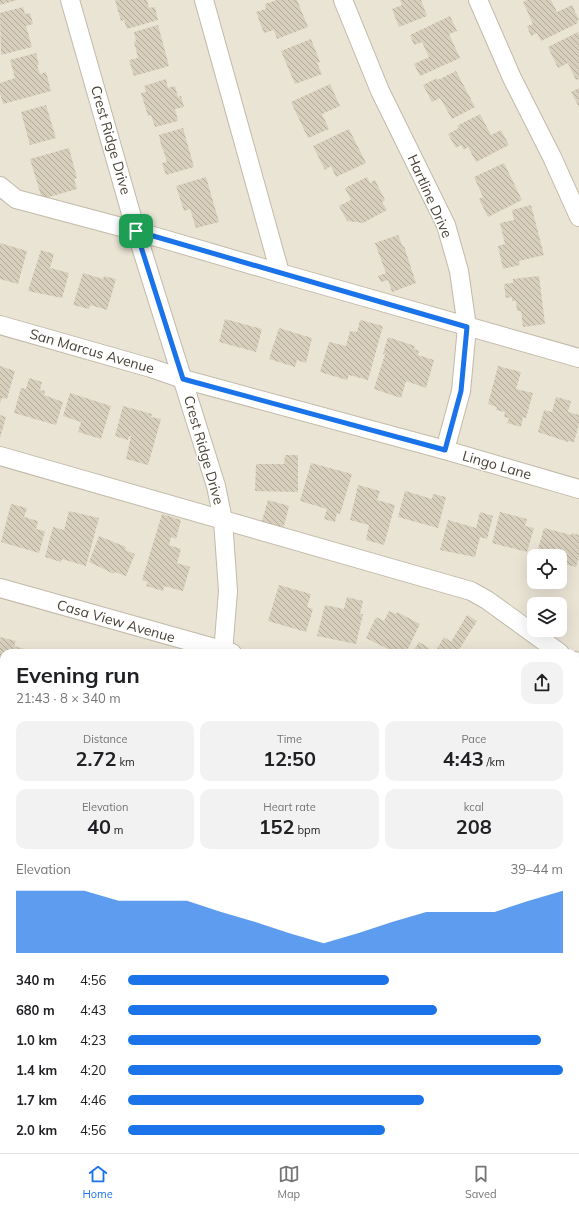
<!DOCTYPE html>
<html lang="en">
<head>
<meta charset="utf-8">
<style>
  :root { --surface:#fff; --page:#f2f2f2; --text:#202124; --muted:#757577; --line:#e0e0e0; --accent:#1a73e8 }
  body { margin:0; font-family:Mulish,sans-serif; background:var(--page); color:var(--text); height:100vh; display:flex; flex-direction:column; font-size:15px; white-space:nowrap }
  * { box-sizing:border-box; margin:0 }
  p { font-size:13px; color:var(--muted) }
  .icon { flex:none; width:22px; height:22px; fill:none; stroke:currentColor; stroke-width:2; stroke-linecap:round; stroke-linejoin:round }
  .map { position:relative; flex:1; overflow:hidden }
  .panel { position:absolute; left:0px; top:649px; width:579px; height:504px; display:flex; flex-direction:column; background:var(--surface); border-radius:12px 12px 0 0; box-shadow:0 4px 16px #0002 }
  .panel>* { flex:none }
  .controls { position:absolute; left:527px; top:549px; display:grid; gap:8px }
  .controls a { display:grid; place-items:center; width:40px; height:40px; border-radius:8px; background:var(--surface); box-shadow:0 4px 16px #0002; font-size:20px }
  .pin { position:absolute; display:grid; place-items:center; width:34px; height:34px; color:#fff; margin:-17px; border-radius:8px; box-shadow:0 2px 6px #0006 }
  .round { display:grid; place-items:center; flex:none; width:42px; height:42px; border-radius:12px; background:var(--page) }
  .summary { display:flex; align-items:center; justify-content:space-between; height:68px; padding:0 16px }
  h1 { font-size:22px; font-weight:700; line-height:30px }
  .metrics { display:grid; grid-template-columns:repeat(3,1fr); gap:6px; height:68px; padding:4px 16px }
  .metrics div { display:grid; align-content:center; border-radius:10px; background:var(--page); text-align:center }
  .metrics b { font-size:20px; font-weight:700 }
  .metrics small { font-size:11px; font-weight:400 }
  .metrics p { font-size:11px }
  .chart { height:112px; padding:8px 16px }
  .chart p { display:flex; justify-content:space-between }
  .chart svg { width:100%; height:72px; margin-top:4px; fill:var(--accent); opacity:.7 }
  ul { padding:0 16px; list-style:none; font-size:13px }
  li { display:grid; grid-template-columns:64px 48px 1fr; align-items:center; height:30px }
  li i { height:10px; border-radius:5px; background:var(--accent) }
  .tab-bar { display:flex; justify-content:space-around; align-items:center; height:56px; border-top:1px solid var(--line); background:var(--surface); font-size:11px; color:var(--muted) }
  .tab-bar a { display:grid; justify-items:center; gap:2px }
  .tab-bar .on { color:var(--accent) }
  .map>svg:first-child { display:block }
  .residential { fill:#eae4d5; fill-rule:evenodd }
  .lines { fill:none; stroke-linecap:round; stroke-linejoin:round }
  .stream { stroke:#9fd1f7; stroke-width:5.5 }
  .building { fill:url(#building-back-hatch) }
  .minor-casing { stroke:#c2baa9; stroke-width:20 }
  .minor { stroke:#fff; stroke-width:18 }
  .route-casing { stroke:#fff; stroke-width:8 }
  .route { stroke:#1a73e8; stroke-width:5 }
  .labels { text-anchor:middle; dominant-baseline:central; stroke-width:3; stroke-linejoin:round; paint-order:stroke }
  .street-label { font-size:14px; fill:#494236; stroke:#fff }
</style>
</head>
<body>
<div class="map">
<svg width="579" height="1153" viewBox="0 0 579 1153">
  <defs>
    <pattern id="building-back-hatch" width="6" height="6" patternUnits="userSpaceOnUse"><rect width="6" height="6" fill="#d8cebc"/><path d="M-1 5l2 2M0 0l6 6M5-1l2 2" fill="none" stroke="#b1a99a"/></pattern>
  </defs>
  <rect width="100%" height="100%" fill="#f5f2e8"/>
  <!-- residential -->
  <path class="residential" d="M 0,0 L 579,0 L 579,1153 L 0,1153 ZM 534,556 L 560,556 L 560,582 L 534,582 ZM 534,604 L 560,604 L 560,630 L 534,630 ZM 4,653 L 575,653 L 575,1149 L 4,1149 Z"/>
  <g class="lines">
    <!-- stream -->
    <g class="stream">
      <polyline points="0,722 4,724"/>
      <polyline points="575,895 579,895"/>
    </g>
  </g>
  <!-- building -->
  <g class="building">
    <polygon points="0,0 17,0 0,5"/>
    <polygon points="115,0 147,0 149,8 155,7 158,20 127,29 124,20 121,21"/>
    <polygon points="277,0 297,0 308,27 277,39 274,30 264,33 256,12 266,9 265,4"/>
    <polygon points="400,0 421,0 427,16 399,27 392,9 402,5"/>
    <polygon points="527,0 551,0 557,12 572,5 579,20 577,21 578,23 541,41 537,33 531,36 527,26 533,24 523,2"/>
    <polygon points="23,7 25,14 30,13 33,24 26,26 32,47 1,55 0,13"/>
    <polygon points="450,16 457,31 449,34 460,58 420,76 414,64 429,57 422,42 414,45 410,35"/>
    <polygon points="158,25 169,66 134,76 129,60 138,58 134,42 136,41 134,32"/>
    <polygon points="578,32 579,35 579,79 576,80 568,63 558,68 548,47"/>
    <polygon points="311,39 320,62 317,63 322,74 295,84 281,51"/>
    <polygon points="36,53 39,65 37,65 40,74 46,72 51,91 3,104 0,93 0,83 15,78 10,60"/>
    <polygon points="456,71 475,107 452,119 440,98 432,102 423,85 437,78 438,80"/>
    <polygon points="166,79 168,88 175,86 178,97 181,96 184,107 175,109 178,121 155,127 151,115 148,116 141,93 146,92 144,86"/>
    <polygon points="330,84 340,106 322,114 329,129 308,138 291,102"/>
    <polygon points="579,88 579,107 571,92"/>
    <polygon points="46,105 56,138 30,145 21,112"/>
    <polygon points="480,114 491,135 501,130 509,145 476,162 468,147 464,150 461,145 456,148 448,134 459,128 457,126"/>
    <polygon points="183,128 194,167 166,175 162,163 167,162 163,149 162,149 159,135"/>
    <polygon points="349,129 366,163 336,177 331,166 325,170 313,146"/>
    <polygon points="69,148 77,178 74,179 77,189 42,199 30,159"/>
    <polygon points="504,163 522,200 488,217 479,199 483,197 474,177"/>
    <polygon points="206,177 219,222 196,228 190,209 184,211 176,186"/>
    <polygon points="367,177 370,183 375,180 385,200 382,202 387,210 363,223 347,221 339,206 351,200 345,188"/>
    <polygon points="531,205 544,255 519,261 520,265 503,269 498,246 505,244 500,223 514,220 512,210"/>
    <polygon points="398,235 403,247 404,246 416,283 392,292 388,280 381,282 378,276 386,273 375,243"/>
    <polygon points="0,243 27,251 18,284 0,279"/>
    <polygon points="41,250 54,254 50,268 69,273 62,298 28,291"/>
    <polygon points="83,273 103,279 104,276 116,279 107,310 90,305 89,309 73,305"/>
    <polygon points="539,276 545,324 523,327 521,311 517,311 516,301 512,301 512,297 506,298 504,284 513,283 513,279"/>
    <polygon points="225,319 262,329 256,352 219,342"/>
    <polygon points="360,320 383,326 368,380 349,375 347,380 320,372 329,342 346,346 350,331 357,332"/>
    <polygon points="279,328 312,338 306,363 297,360 295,367 269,359"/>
    <polygon points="388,337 415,346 414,349 419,351 418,355 434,360 426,388 406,381 401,398 374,389 385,354 383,354"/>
    <polygon points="0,366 15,371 7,399 2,398 0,403"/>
    <polygon points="498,366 521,372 516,389 533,393 526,418 523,417 521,427 507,423 509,418 504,417 505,412 496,410 497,407 488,404"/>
    <polygon points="29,378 42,382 40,390 45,391 44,395 63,402 56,425 14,413 21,388 26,389"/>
    <polygon points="70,393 111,406 101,439 78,432 81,422 63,416"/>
    <polygon points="556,397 571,401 568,412 579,415 579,424 574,442 568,441 568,442 538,432 544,410 552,412"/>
    <polygon points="123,406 152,414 151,417 161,419 148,465 126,459 131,436 129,436 128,440 115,436"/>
    <polygon points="0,415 6,417 0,438"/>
    <polygon points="285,455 298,455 298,492 255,491 256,464 284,464"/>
    <polygon points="311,463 352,474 340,514 337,513 335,522 324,519 327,509 300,501"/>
    <polygon points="358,485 380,491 377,500 395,505 384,545 366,540 369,525 350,520"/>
    <polygon points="405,491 432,499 433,494 446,497 438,528 398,517"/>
    <polygon points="268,500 289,506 283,530 261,524"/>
    <polygon points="11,504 27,508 24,517 38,521 36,529 45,531 39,553 1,542"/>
    <polygon points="69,511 99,518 86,566 62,559 61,562 45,557 53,527 64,530"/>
    <polygon points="480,512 493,516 487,539 480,537 475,557 440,550 448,520 476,528"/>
    <polygon points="500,512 527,519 525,526 534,528 527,552 492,543"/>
    <polygon points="162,514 181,520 176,539 171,537 169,545 181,549 177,563 190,567 183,591 164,586 163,591 146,586 148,582 142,580"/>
    <polygon points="544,528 571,535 572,533 579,535 579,557 576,567 560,563 560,556 536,556"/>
    <polygon points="99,536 126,547 125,550 135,554 126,576 115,572 114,574 89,562"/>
    <polygon points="279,585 311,594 307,607 313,609 306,632 268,621"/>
    <polygon points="347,597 363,601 360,614 363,614 356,644 317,636 325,605 344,609"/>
    <polygon points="389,611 396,614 397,612 420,624 406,653 391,653 392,651 366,638 376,617 384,621"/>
    <polygon points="467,615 477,621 457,653 412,653 419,642 435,652 444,637 451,642"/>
    <polygon points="0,637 16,641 14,646 32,651 32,653 4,653 4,673 0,672"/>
    <polygon points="579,691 579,727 575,728 575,692"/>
    <polygon points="576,822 579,859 575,859 575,823"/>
    <polygon points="0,907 4,908 4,934 0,933"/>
    <polygon points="575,932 579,932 579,974 575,973"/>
    <polygon points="0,1032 4,1034 4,1070 0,1068"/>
    <polygon points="575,1062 579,1063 577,1093 575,1093"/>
    <polygon points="282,1149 323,1149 322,1153 281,1153"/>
    <polygon points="334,1149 367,1149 376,1152 376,1153 333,1153"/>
  </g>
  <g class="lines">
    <!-- minor casing -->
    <g class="minor-casing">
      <g id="minor">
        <polyline points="70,0 136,231 216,486 223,520 228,591 223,653"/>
        <polyline points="343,0 380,91 446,225 459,271 467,327 461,391 445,450"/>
        <polyline points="478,0 512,78 552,157 579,217"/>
        <polyline points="0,186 16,199 136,231 280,273 204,0"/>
        <polyline points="280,273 579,358"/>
        <polyline points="0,325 151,368 183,379 445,450 579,489"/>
        <polyline points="0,456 471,591 487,600 560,653"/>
        <polyline points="0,588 232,653"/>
        <polyline points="575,661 579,662"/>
        <polyline points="575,767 579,766"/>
        <polyline points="0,860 4,861"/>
        <polyline points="0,991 4,992"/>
        <polyline points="575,1017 579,1017"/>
        <polyline points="0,1122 4,1123"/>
        <polyline points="97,1149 111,1153"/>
        <polyline points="533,1149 536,1153"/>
      </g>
    </g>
    <!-- minor -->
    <use href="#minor" class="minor"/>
  </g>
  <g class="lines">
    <!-- route casing -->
    <g class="route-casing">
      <polygon id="route" points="136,231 467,327 461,391 445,450 183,379"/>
    </g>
    <!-- route -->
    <use href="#route" class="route"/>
  </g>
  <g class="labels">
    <!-- street labels -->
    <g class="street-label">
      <text transform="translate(111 140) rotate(74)">Crest Ridge Drive</text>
      <text transform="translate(430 196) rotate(66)">Hartline Drive</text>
      <text transform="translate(92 351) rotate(16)">San Marcus Avenue</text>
      <text transform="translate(204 450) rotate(74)">Crest Ridge Drive</text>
      <text transform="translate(497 465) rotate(16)">Lingo Lane</text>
      <text transform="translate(116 621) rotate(16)">Casa View Avenue</text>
    </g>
  </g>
</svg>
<div class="controls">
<a><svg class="icon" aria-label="locate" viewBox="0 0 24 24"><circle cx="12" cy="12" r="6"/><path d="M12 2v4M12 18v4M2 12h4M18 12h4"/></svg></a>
<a><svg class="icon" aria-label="layers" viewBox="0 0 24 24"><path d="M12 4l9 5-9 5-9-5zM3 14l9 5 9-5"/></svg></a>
</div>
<div class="pin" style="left:136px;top:231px;background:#1e9e55"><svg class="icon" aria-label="arrive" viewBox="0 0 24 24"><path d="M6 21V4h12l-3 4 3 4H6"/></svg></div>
<section class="panel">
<div class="summary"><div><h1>Evening run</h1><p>21:43 · 8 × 340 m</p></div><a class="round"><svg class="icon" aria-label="share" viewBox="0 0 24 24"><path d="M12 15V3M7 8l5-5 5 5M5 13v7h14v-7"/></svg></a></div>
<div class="metrics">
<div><p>Distance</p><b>2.72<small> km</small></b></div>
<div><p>Time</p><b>12:50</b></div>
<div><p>Pace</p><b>4:43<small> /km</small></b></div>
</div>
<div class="metrics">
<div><p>Elevation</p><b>40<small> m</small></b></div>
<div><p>Heart rate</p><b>152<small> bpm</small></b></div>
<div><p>kcal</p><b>208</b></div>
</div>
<div class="chart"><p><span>Elevation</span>39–44 m</p>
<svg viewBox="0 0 160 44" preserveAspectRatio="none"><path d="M0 44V6L10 6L20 6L30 12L40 12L50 12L60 19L70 25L80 32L90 38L100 32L110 25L120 19L130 19L140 19L150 12L160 6V44z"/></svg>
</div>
<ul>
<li><b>340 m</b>4:56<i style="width:60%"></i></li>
<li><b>680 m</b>4:43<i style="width:71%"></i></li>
<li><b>1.0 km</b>4:23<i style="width:95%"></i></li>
<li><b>1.4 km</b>4:20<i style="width:100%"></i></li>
<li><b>1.7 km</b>4:46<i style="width:68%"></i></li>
<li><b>2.0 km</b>4:56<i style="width:59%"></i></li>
</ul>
</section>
</div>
<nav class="tab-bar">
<a class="on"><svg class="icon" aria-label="home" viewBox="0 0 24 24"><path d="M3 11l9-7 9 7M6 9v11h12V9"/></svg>Home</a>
<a><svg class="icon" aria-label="map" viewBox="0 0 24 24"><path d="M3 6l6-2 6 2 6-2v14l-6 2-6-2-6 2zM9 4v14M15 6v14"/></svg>Map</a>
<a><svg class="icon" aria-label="saved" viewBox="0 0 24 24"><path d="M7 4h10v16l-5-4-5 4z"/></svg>Saved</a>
</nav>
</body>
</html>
